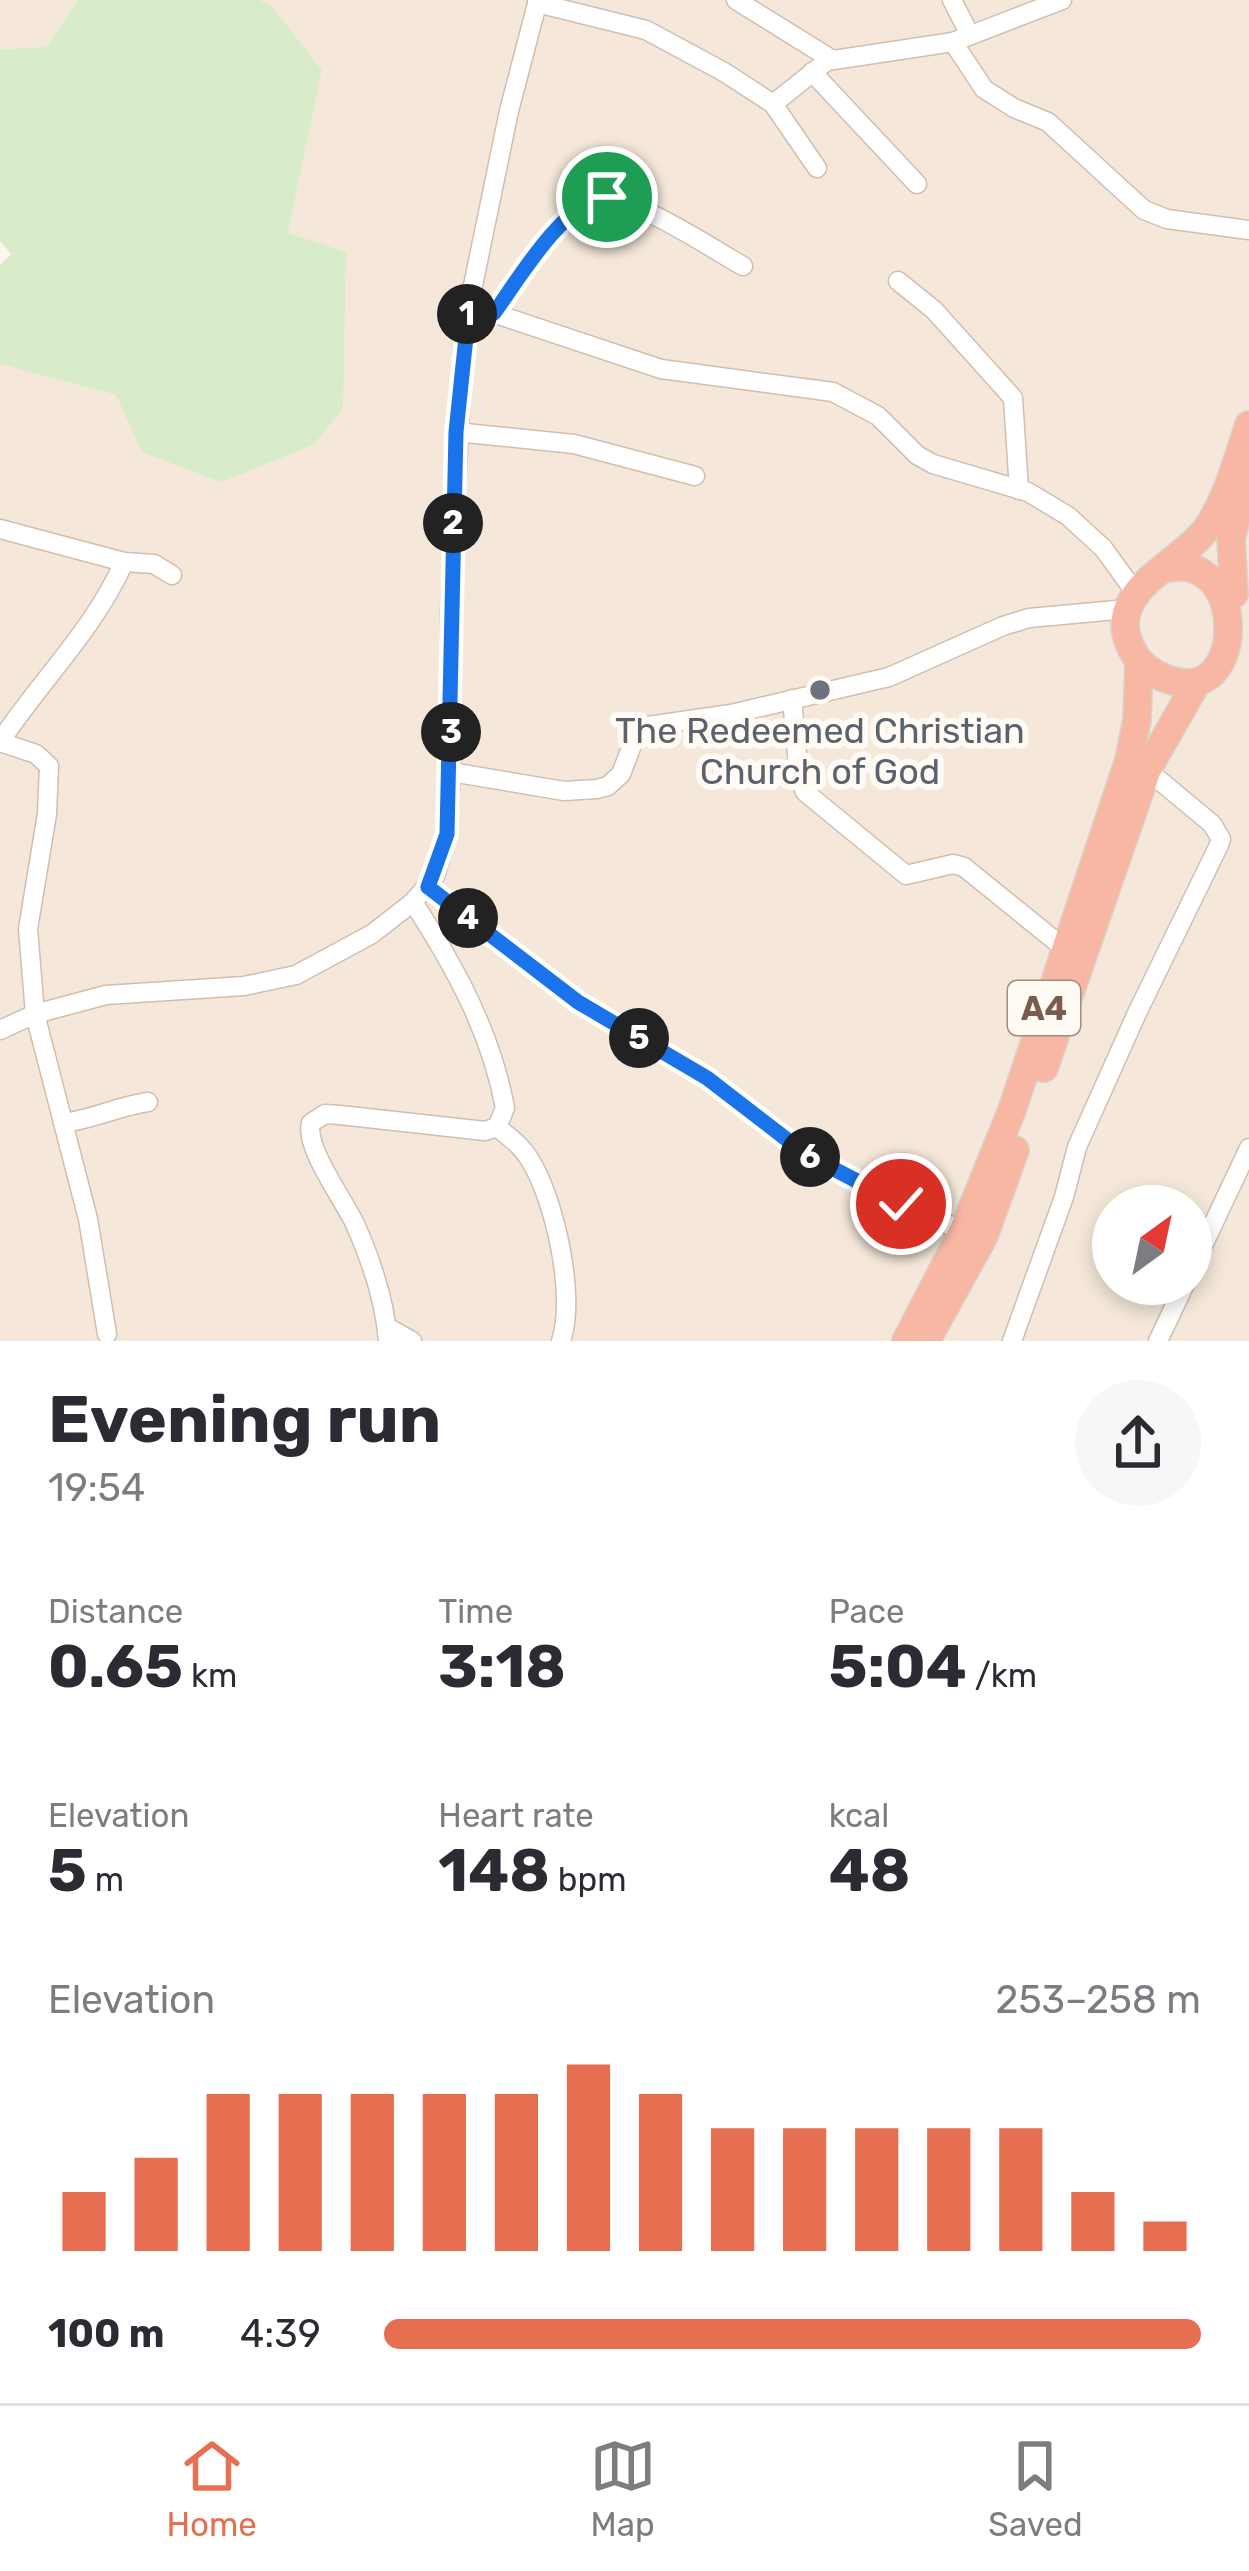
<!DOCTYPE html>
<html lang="en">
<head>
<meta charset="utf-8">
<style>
  :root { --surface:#fff; --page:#f7f7f7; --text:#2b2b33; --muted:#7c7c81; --line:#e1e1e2; --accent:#e76f51 }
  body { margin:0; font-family:Rubik,sans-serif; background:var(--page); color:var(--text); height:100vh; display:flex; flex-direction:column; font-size:45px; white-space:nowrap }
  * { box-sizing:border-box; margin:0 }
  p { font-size:39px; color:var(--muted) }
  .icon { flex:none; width:66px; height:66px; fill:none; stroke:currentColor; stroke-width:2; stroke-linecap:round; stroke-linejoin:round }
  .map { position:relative; height:1341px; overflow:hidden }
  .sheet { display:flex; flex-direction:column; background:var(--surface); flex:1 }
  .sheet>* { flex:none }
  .needle { width:78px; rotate:33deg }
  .tools { position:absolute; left:1092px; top:1185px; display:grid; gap:24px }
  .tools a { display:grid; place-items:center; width:120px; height:120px; border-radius:50%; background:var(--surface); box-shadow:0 6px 18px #0003; font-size:60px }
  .pin { position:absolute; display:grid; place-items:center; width:102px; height:102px; color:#fff; margin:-51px; border:6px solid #fff; border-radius:50%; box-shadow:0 3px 12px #0007 }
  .km { position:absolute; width:60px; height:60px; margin:-30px; border-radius:50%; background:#222; color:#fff; font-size:33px; line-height:60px; text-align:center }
  .round { display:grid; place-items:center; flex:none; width:126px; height:126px; border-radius:63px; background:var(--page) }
  .head { display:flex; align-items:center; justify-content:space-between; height:204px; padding:0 48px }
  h1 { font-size:66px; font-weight:700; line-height:90px }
  .figures { display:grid; grid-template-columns:repeat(3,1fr); gap:18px; height:204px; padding:12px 48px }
  .figures div { display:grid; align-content:center }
  .figures b { font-size:60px; font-weight:700 }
  .figures small { font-size:33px; font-weight:400 }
  .figures p { font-size:33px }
  .chart { height:336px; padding:24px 48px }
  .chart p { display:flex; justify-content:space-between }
  .chart svg { width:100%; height:216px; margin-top:12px; stroke:var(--accent); stroke-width:6 }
  ul { padding:0 48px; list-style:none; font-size:39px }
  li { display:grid; grid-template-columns:192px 144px 1fr; align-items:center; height:90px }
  li i { height:30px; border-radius:15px; background:var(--accent) }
  .dock { display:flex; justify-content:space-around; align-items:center; height:168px; border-top:3px solid var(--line); background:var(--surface); font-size:33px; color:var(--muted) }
  .dock a { display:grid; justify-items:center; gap:6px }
  .dock .active { color:var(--accent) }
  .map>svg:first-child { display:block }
  .residential { fill:#f5e8da; fill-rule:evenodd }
  .green { fill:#d8ecc9 }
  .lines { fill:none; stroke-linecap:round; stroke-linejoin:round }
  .minor-casing { stroke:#d1beb0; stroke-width:21 }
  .highway-casing { stroke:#dad1cd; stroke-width:30 }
  .minor { stroke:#fff; stroke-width:18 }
  .highway { stroke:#f7b7a3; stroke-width:27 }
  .route-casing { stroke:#fff; stroke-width:24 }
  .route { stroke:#1a73e8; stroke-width:15 }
  .worship-dot { fill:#6b7280; stroke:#fffaf3; stroke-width:4.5 }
  .labels { text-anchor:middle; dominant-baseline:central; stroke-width:12; stroke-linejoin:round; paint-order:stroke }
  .shield { fill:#fffaf3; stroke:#a28b7f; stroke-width:3 }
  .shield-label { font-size:33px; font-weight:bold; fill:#7a5c4d }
  .worship-label { font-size:36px; fill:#5b616d; stroke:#fffaf3 }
</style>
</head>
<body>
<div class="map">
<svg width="1249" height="1341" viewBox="0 0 1249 1341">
  <rect width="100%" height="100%" fill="#fdf6ec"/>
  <!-- residential -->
  <g class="residential">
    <polygon points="0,0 78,0 46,47 0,49"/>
    <path d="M 260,0 L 1249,0 L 1249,1341 L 0,1341 L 0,364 L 117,395 L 143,452 L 288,233 L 322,70 L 272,6 ZM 1113,1206 L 1191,1206 L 1191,1284 L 1113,1284 Z"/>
  </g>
  <!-- green -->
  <polygon class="green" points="78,0 260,0 272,6 322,70 288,233 346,252 343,409 313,445 221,482 142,452 116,395 0,364 0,265 11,254 0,241 0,49 46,47"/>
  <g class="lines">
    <!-- minor casing -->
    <g class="minor-casing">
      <g id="minor">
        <polyline points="736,0 831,59"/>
        <polyline points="952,0 970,35"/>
        <polyline points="537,3 646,30 724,72 773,104 817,168"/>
        <polyline points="953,42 984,89 1014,108 1048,122 1144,210 1167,219 1249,230"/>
        <polyline points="812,72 917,184"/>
        <polyline points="773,104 827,61 953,42 1062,0"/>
        <polyline points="898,281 934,310 1013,398 1019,490"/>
        <polyline points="470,299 502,316 661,369 833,392 878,416 917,455 933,464 1028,492 1068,516 1103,548 1135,592"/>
        <path d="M 493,313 C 516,283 557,214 591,200 C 623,188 712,249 743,266"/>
        <polyline points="456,432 574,444 695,476"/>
        <polyline points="0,529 124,562 154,564 172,575"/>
        <polyline points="792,699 799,777 805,792 906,875 953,864 964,867 1064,948"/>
        <polyline points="0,742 36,754 49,766 47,814 28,929 35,1014 88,1219 107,1334"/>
        <path d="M 0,742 C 40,681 94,630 124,562"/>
        <polyline points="451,772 564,791 597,789 608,786 621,774 634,740 648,726 731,714 889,677 1003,626 1029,618 1127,609"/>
        <polyline points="427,887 578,1002 707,1079 807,1155 901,1204 963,1231"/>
        <polyline points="0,1030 35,1014 106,995 244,986 296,975 372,934 413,902 435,876 447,834 451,772 450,612 464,329 509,111 538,0"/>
        <path d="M 63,1123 C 94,1119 119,1106 148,1102"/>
        <path d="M 497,1127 C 509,1137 522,1146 530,1160 C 555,1200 576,1296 561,1341"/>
        <polyline points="1191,1271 1249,1148"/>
        <polyline points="387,1327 412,1341"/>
        <path d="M 388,1341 C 385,1301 371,1260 355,1224 C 344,1200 304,1147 311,1123 L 325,1114 L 340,1115 L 485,1131 L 497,1127 L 505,1108 C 491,1032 455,967 413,902"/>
        <polyline points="1012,1341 1064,1197 1077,1147 1137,1013 1219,845 1221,839 1212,824 1147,770"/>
        <polyline points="1158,1341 1185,1284"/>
      </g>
    </g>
    <!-- highway casing -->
    <g class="highway-casing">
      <g id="highway">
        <path d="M 1164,569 C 1249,546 1249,711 1167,679 C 1152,674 1140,665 1132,650 C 1102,590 1179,567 1207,528 C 1228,498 1237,459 1249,425"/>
        <polyline points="1234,594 1231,538 1247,480"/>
        <polyline points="1044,1068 1147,770 1197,682"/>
        <polyline points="906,1341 963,1231 1012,1110 1129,760 1137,720 1139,661"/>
        <polyline points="926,1341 984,1236 1015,1150"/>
      </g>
    </g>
    <!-- minor -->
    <use href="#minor" class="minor"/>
    <!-- highway -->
    <use href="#highway" class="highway"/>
  </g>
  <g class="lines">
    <!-- route casing -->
    <g class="route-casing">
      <path id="route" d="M 607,197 C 563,202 519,279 494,313 L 470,299 L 456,432 L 447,834 L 428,887 L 578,1002 L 707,1078 L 807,1155 L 901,1204"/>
    </g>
    <!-- route -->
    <use href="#route" class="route"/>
  </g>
  <!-- markers -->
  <circle class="worship-dot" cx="820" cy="690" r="12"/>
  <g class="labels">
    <!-- shield labels -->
    <rect class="shield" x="1008" y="981" width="72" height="54" rx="9"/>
    <g class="shield-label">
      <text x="1044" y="1008">A4</text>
    </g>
    <!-- worship labels -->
    <g class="worship-label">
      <text x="820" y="730">The Redeemed Christian<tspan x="820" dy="41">Church of God</tspan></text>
    </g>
  </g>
</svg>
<div class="tools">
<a><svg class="needle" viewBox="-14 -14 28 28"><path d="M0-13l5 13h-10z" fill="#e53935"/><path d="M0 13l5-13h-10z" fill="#7c7c81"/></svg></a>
</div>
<div class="pin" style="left:607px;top:197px;background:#1e9e55"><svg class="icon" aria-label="arrive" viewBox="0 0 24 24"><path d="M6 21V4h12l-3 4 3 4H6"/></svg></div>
<div class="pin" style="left:901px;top:1204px;background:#d93025"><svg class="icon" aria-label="check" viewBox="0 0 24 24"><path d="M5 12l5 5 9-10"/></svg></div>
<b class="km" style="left:467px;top:314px">1</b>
<b class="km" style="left:453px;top:523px">2</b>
<b class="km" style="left:451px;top:732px">3</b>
<b class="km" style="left:468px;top:918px">4</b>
<b class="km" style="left:639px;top:1038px">5</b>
<b class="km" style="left:810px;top:1157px">6</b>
</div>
<section class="sheet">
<div class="head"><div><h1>Evening run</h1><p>19:54</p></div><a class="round"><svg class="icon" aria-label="share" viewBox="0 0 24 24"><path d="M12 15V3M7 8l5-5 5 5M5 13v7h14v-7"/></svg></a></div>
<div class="figures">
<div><p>Distance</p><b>0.65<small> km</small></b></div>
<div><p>Time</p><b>3:18</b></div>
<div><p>Pace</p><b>5:04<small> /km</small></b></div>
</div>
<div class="figures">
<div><p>Elevation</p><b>5<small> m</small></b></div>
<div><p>Heart rate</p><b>148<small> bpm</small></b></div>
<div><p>kcal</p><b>48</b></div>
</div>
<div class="chart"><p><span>Elevation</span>253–258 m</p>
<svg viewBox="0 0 160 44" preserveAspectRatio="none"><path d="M5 44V32M15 44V25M25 44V12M35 44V12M45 44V12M55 44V12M65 44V12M75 44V6M85 44V12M95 44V19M105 44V19M115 44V19M125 44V19M135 44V19M145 44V32M155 44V38"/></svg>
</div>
<ul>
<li><b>100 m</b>4:39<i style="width:100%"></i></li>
</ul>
</section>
<nav class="dock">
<a class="active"><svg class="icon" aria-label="home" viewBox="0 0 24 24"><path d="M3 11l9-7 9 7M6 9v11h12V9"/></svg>Home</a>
<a><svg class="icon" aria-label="map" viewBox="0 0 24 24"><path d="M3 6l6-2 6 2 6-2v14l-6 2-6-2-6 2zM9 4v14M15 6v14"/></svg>Map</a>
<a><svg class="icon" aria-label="saved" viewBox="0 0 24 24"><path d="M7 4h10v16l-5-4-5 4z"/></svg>Saved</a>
</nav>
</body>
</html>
